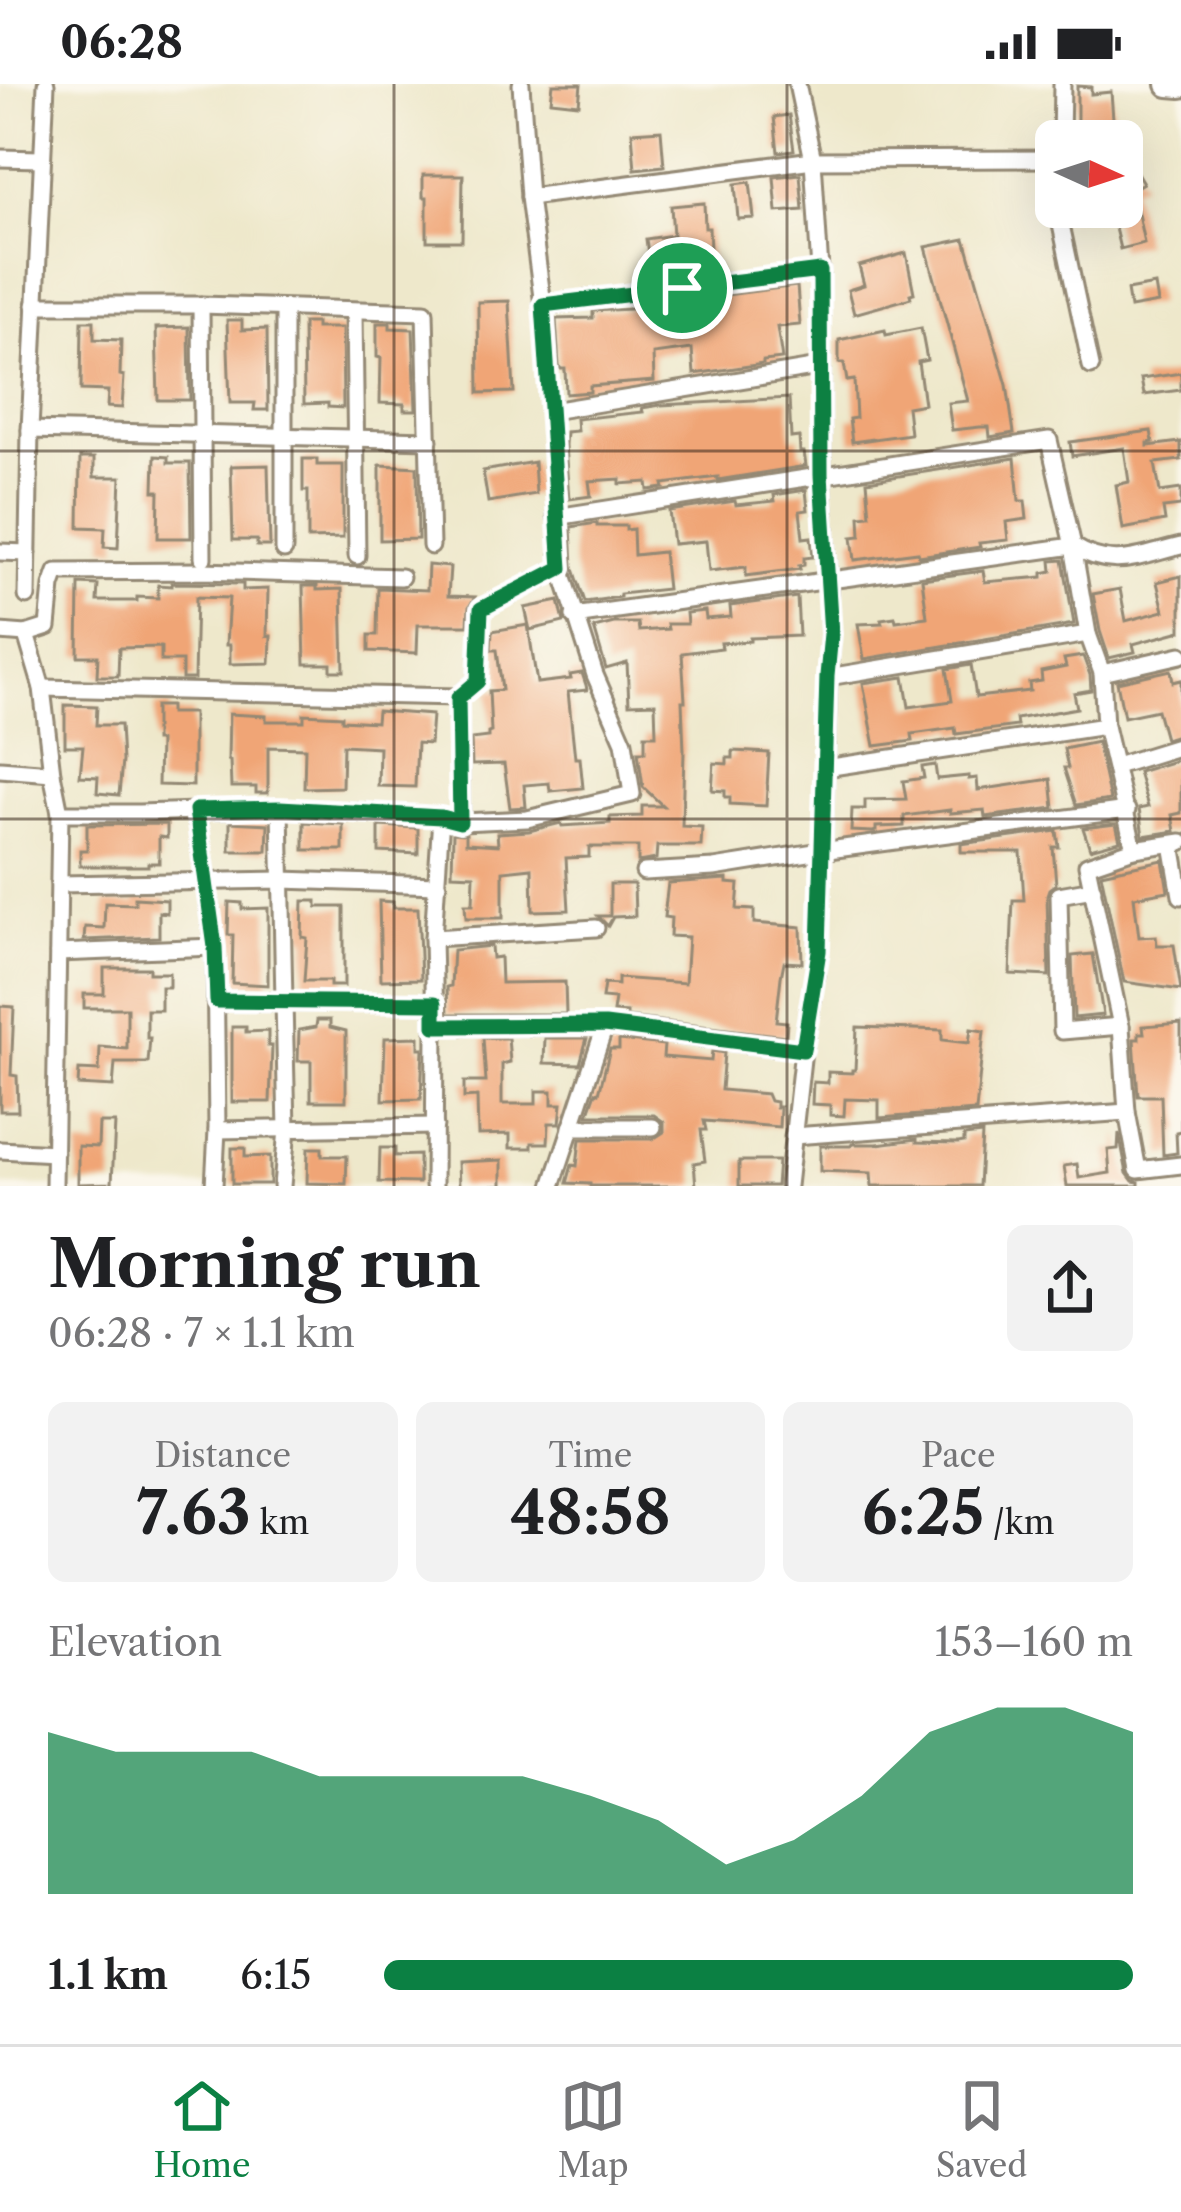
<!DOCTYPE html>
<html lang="en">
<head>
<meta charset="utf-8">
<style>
  :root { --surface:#fff; --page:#f2f2f2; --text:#202124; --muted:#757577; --line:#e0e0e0; --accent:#0b8043 }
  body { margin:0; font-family:"Libre Caslon Text",serif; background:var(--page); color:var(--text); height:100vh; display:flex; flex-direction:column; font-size:45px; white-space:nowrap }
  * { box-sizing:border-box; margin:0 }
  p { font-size:39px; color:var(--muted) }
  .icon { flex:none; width:66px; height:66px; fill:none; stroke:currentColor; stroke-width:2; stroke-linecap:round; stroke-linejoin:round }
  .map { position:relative; height:1102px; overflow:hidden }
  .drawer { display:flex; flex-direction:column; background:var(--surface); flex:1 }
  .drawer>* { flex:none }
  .needle { width:78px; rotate:93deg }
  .fabs { position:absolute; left:1035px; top:36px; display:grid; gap:24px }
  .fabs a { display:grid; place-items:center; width:108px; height:108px; border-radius:18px; background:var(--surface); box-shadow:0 12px 48px #0002; font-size:60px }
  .pin { position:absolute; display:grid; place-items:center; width:102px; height:102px; color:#fff; margin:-51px; border:6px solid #fff; border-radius:50%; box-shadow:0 3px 12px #0007 }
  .round { display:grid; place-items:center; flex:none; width:126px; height:126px; border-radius:18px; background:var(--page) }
  .headline { display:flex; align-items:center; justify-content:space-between; height:204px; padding:0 48px }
  h1 { font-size:66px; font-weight:700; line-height:90px }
  .stats { display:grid; grid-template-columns:repeat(3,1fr); gap:18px; height:204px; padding:12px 48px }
  .stats div { display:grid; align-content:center; border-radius:18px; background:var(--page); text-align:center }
  .stats b { font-size:60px; font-weight:700 }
  .stats small { font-size:33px; font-weight:400 }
  .stats p { font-size:33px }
  .chart { height:336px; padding:24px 48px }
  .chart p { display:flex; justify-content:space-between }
  .chart svg { width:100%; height:216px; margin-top:12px; fill:var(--accent); opacity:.7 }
  ul { padding:0 48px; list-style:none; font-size:39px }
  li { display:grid; grid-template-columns:192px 144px 1fr; align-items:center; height:90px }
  li i { height:30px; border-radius:15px; background:var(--accent) }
  .status { display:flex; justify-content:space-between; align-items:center; height:84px; padding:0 60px; background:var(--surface); direction:ltr }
  .status svg { height:33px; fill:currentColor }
  .tab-bar { display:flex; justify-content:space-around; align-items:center; height:168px; border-top:3px solid var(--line); background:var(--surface); font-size:33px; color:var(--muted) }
  .tab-bar a { display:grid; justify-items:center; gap:6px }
  .tab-bar .current { color:var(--accent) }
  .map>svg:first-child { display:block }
  .building { fill:#f0a576 }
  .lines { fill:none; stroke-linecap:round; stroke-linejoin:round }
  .street-casing { stroke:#948974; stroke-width:21 }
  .primary-casing { stroke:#948974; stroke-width:30 }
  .street { stroke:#fff; stroke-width:15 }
  .primary { stroke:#fff; stroke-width:24 }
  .route-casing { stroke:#fff; stroke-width:24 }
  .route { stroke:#0b8043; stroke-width:15 }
  .grid { fill:none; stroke:#3b2a1e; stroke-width:3; stroke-opacity:0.55 }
</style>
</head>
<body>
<div class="status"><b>06:28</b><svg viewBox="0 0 49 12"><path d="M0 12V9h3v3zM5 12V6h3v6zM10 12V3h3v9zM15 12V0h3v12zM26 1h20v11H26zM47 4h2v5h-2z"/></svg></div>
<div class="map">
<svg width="1181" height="1102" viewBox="0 0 1181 1102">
  <rect width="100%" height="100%" fill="#fbf7ec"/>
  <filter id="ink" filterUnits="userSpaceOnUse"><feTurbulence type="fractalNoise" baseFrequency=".00833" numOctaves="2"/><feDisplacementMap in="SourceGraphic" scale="24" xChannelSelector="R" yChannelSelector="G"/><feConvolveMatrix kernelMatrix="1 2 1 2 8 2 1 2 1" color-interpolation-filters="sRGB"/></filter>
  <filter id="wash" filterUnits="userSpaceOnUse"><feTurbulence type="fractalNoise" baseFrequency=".004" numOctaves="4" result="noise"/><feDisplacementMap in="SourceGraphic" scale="48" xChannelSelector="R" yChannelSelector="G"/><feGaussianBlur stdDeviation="2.7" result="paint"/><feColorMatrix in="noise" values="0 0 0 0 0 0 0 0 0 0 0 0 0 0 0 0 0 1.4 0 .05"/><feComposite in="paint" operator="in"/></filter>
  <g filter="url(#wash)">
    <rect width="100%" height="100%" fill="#eee8cb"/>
    <g id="blocks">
      <!-- building -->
      <g class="building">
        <polygon points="553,0 581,0 579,20 551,17"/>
        <polygon points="1077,2 1091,3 1091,10 1111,8 1113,35 1077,40"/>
        <polygon points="789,31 794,66 778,68 774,33"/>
        <polygon points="661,46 664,82 635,85 632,48"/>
        <polygon points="1132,80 1143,99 1133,105 1144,159 1120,165 1110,123 1123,123 1122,82"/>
        <polygon points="800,90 803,126 777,128 774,93"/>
        <polygon points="423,91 463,91 462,157 427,157 427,113 423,113"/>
        <polygon points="750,98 754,134 738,135 735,100"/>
        <polygon points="704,119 705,144 709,144 711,187 651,193 646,155 673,151 671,122"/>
        <polygon points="965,155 1007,301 1014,349 990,353 989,343 980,343 952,346 948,319 968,317 926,163"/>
        <polygon points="906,169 914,209 910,210 911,214 854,230 848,206 864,201 859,182"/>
        <polygon points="1155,201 1158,219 1130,224 1127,206"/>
        <polygon points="797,202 800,241 777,243 782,275 763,277 763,280 694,290 692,265 653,270 654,297 590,302 590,308 566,310 565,285 561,285 559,282 556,235 593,234 593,227 629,225 629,223 669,218 669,221 719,219 718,212"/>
        <polygon points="509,217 514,308 479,309 478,218"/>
        <polygon points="227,236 242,236 242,246 267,245 268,326 254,326 255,319 230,319"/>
        <polygon points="82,237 94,237 94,255 121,256 120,291 124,292 122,324 107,323 108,307 81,306"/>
        <polygon points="303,239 316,239 316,244 342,244 343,324 328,323 328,319 304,320"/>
        <polygon points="377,239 390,239 390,244 413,245 416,326 404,326 404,320 380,319 381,274 377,273"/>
        <polygon points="189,243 190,316 158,316 156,244"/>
        <polygon points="921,244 927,276 918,278 924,320 907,323 910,350 852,358 849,335 856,334 854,296 847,297 844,279 839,279 839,256 885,246 886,251"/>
        <polygon points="1181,289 1181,306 1144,311 1141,295"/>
        <polygon points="789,314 791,354 799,353 800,368 804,368 806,382 718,396 718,393 663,400 664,404 648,406 647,398 620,400 620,395 589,397 591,412 569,415 565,361 566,348 577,347 576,335 643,328 642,324 661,321"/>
        <polygon points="1151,347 1153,358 1148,359 1148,362 1181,358 1181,376 1155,379 1160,408 1181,405 1181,422 1163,424 1165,437 1123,445 1116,401 1129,398 1124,364 1072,372 1070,358"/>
        <polygon points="155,372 168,373 168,379 190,379 191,454 158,454 159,407 154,407"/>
        <polygon points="80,374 94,374 94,393 121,393 118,464 104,463 105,444 79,443"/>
        <polygon points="1015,374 1019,417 1025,417 1027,435 1006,438 1008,456 979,459 980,463 919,472 918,468 855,476 852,453 861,452 860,432 870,431 867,397"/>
        <polygon points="303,375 317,375 317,381 343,381 343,454 308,455 308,407 303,407"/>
        <polygon points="534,378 536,410 488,418 483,387"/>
        <polygon points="268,381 270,462 257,462 257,456 233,456 231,382"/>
        <polygon points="380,381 417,383 418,455 380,456"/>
        <polygon points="806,406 808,426 800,427 803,454 811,453 813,473 804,474 804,481 799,482 800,485 746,492 746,483 709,487 706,457 673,460 669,427 735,417 736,421 775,417 774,411"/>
        <polygon points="597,439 597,442 626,442 626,446 633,445 634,471 663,468 667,505 620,510 620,513 585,518 573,482 571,443"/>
        <polygon points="1063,476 1074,540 864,575 858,540 882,539 881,535 895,533 896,537 927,533 922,495 983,487 985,498 1043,493 1043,489 1052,487 1051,477"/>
        <polygon points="428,481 450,483 448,512 475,513 469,523 468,541 418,541 417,569 369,567 369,551 377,551 378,504 427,506"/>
        <polygon points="1181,492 1181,547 1133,560 1135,568 1109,574 1100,547 1093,510 1120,505 1126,537 1164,527 1157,498"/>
        <polygon points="172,499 243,500 243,506 268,505 267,552 271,552 270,579 230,580 230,561 226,561 229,514 196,513 194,595 182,595 182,577 161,577 161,563 119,564 118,592 97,592 98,572 78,572 79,500 98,501 97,517 137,517 137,513 158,514 158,501 172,502"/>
        <polygon points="303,502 317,502 317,506 342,505 344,587 331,587 331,580 305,580"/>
        <polygon points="797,513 799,552 750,554 750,557 721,559 722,564 682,569 685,617 682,617 684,667 682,742 702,743 701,762 657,762 656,775 638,778 638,763 589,763 589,773 566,774 569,826 533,827 532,784 503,787 503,834 466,834 465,820 473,820 474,791 452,790 453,749 466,750 466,759 498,761 497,749 529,747 561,739 562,742 610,739 610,733 642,732 642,722 663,722 643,703 638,668 645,668 645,651 656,651 655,619 629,620 627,579 606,585 594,544 614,539 638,539 639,547 668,545 667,540 687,540 686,529 705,527 706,535 731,533 730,522"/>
        <polygon points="559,517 564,538 530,546 525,524"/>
        <polygon points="528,541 537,599 571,595 570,591 582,589 586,601 587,606 568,608 575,674 580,674 583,704 550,707 549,699 524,701 526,723 510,724 504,680 472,681 471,655 488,653 488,649 491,648 489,607 502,606 497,566 491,566 492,547"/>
        <polygon points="1083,572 1090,591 1091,606 1074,609 1077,624 1016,635 1017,642 956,650 955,644 912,650 913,657 875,662 863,599 904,593 909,623 952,617 947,585 971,581 976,613 1030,607 1029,599 1042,597 1041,588 1066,583 1064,575"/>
        <polygon points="1171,586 1173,598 1181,596 1181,650 1165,655 1157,626 1124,633 1117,598"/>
        <polygon points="65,621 97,622 96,641 120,641 122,677 119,711 97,709 98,693 80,692 83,662 65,662"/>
        <polygon points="155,622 170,622 170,629 193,629 193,702 158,701 159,657 155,657"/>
        <polygon points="377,627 432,631 430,660 417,659 415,703 378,702 379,663 343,661 342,703 304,704 305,664 268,663 268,709 256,709 256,703 231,703 230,677 228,676 229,630 266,632 266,637 304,637 304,630 342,632 342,636 376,638"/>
        <polygon points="1097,658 1110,716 1076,721 1064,684 1068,684 1064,665"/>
        <polygon points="733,667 769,669 766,722 730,720 730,713 725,713 725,707 712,706 714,679 727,680 727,674 733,674"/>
        <polygon points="1181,675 1181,729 1172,731 1175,747 1143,752 1139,725 1148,723 1138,688"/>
        <polygon points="935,681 937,695 969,692 969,695 977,694 978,706 1051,695 1054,724 985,733 984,726 950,729 950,726 904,732 904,742 876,743 876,747 873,748 851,747 852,725 865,725 865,716 906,715 903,697 924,694 922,683"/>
        <polygon points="230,738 268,740 267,767 230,767"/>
        <polygon points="304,738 343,740 343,766 304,766"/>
        <polygon points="167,740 167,754 159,753 159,779 148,779 148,782 80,782 80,766 87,766 87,741"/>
        <polygon points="1116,740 1120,757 1090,765 1083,744"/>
        <polygon points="379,742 418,744 418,770 379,768"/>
        <polygon points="1057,747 1059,763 1053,763 1056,800 1049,805 1047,811 1049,892 1010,890 1013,816 1024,816 1021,768 961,768 961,760"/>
        <polygon points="1163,776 1168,807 1134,813 1139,853 1156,852 1157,861 1174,861 1181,906 1124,898 1101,789"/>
        <polygon points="727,795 727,799 739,800 737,825 754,826 754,839 801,843 802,879 784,878 781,893 776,937 787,938 786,952 627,933 627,929 613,928 615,915 602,914 604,900 618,901 618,894 685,899 688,853 670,852 671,834 664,833 668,799"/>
        <polygon points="610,800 634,800 635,832 613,833 608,842 598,832 610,832"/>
        <polygon points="135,814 167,816 167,829 159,828 159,853 84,856 85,843 104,844 105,819 135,820"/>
        <polygon points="303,817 317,817 317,823 344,823 344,902 330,902 330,897 304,897 307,854 302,853"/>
        <polygon points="379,817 393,818 393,824 418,824 421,895 381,896"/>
        <polygon points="229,818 242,819 242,825 268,824 268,901 232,899 233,851 228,851"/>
        <polygon points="491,862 492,874 500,873 501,899 565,898 566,930 448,930 447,903 451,902 453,866"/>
        <polygon points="1093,870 1103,931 1074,934 1072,872"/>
        <polygon points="104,884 149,884 149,889 169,889 169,903 161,903 161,926 147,926 147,954 150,954 148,979 115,979 113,1003 78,1001 79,986 99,987 100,963 127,965 127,924 84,924 84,910 104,910"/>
        <polygon points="0,922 14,923 11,991 17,992 18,1027 0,1027"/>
        <polygon points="317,936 330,936 330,943 346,947 346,1017 311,1017 311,977 298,977 299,946 316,943"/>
        <polygon points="1181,939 1181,1047 1176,1048 1177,1069 1163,1071 1161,1012 1138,1012 1134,955 1139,955 1139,949 1144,949 1143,942"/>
        <polygon points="232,943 246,943 246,948 268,947 268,962 272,962 270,1018 232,1018"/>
        <polygon points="857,943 942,946 942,956 969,959 971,945 984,947 976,1027 879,1034 879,1016 845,1015 844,1032 830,1031 830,1021 812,1020 813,998 828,999 828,988 852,989 852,986 855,986"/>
        <polygon points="419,953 419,964 423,964 421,1015 383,1016 385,954"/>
        <polygon points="483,954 508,954 510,978 502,980 502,1020 536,1020 536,1007 552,1007 552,1020 562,1020 560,1039 549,1039 548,1059 532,1059 532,1064 510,1064 510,1050 478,1051 477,1013 464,1014 464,998 486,998"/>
        <polygon points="545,954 587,954 580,980 544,979"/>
        <polygon points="619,956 664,961 663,973 711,977 712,967 724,969 721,1006 767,1010 770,1017 776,1018 776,1023 780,1023 779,1043 704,1037 706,1046 701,1046 705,1077 694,1079 696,1102 590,1102 590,1100 567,1099 572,1081 577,1082 580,1055 653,1055 664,1048 664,1038 654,1031 588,1031 596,1008 599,1009 610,965 619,965"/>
        <polygon points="99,1039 115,1039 112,1099 78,1100 78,1062 98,1063"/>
        <polygon points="1119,1049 1127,1089 1133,1097 1139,1098 1139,1102 1067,1102 1064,1082 1077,1080 1079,1094 1110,1089 1108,1066 1118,1065"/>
        <polygon points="982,1050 979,1102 872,1102 871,1089 820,1087 820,1062 851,1062 852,1060 877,1060 917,1055 917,1058 958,1059 964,1058 964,1052"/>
        <polygon points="232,1064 245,1064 245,1073 270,1072 270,1100 232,1100"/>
        <polygon points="308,1064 322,1064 322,1072 347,1072 346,1100 307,1099"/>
        <polygon points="380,1064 395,1064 395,1072 419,1071 419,1099 379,1098"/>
        <polygon points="502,1076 502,1102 459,1102 458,1078"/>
        <polygon points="739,1077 778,1077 776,1102 739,1102"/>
      </g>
    </g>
  </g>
  <g filter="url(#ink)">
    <use href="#blocks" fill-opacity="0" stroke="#948974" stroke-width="3"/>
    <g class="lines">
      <!-- street casing -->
      <g class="street-casing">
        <g id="street">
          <polyline points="521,0 529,113 813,76 1056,75"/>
          <polyline points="1061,57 1062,0"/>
          <polyline points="0,74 41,75"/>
          <polyline points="529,113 543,221"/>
          <polyline points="1060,123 1060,136 1091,282"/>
          <polyline points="35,221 201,221 425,228 431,462"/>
          <polyline points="201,221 203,474"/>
          <polyline points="354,227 357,472"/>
          <polyline points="551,327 819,283"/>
          <polyline points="30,346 429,356"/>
          <polyline points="556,433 1049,356 1073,462 574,532"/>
          <polyline points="284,466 284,225"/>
          <polyline points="0,468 28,469"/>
          <polyline points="27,512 30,346 46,0"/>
          <polyline points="0,548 26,550 48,543 52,502 57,488 202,487 401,493"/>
          <polyline points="26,550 42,604 52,689 60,729 54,1102"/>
          <polyline points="1102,589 1181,571"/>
          <polyline points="828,593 1088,550"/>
          <polyline points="42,604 458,613 461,738 452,735"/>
          <polyline points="458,613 478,597 481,525 561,484"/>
          <polyline points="1116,682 1181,662"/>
          <polyline points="825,684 1105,642"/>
          <polyline points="0,685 52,689"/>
          <polyline points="196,726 215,863 217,1046 214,1102"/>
          <polyline points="60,729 139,729 280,724 441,733 433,854 435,942 434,1102"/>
          <polyline points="461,738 527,735 632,710 624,658 595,591 561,484 543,221 820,187"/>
          <polyline points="1181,758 1134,765 1087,781 1121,942 1127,1028 1138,1086 1181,1081"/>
          <polyline points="1172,760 1181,812"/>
          <path d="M 1134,765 L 1105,642 L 1102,589 L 1088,550 L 1073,462 C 1112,487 1139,472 1181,462"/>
          <polyline points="644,788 714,784 821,767 1127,726"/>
          <polyline points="59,800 282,796 438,801"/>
          <polyline points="1093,805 1059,811 1062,947 1121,942"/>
          <polyline points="433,854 596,844"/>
          <polyline points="58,869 215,863"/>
          <polyline points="217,917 284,918 280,724"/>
          <polyline points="435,942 605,942 803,966"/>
          <polyline points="571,1043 653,1043"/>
          <polyline points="217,1046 435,1042"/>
          <polyline points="793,1052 1127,1028"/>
          <polyline points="0,1066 55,1069"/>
          <polyline points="282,1102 287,1045 284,918 435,919"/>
          <polyline points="552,1102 605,942"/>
          <polyline points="788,1102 803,966 819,867 828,593 831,550 822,391 820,187 813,76 797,0"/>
        </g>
      </g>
      <!-- primary casing -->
      <g class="primary-casing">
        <polyline id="primary" points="1169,0 1181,1"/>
      </g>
      <!-- street -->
      <use href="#street" class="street"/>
      <!-- primary -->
      <use href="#primary" class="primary"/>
    </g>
  </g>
  <g class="lines" filter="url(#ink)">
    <!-- route casing -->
    <g class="route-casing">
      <polygon id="route" points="820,187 821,391 831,550 827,592 819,867 803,966 605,941 435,942 435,919 217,917 215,863 196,726 280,724 441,733 460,738 458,614 478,597 481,525 561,484 543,221"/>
    </g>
    <!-- route -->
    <use href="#route" class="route"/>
  </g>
  <!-- grid -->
  <path class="grid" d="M 394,0 L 394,1102M 787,0 L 787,1102M 0,367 L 1181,367M 0,735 L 1181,735"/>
</svg>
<div class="fabs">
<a><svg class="needle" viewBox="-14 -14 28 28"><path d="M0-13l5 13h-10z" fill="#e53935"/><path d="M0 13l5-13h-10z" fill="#757577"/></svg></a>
</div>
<div class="pin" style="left:682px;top:204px;background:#1e9e55"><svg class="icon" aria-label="arrive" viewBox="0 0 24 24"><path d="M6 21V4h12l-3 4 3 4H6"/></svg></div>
</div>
<section class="drawer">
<div class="headline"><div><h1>Morning run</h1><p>06:28 · 7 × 1.1 km</p></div><a class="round"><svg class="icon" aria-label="share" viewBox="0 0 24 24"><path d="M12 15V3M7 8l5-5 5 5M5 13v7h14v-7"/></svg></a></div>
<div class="stats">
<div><p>Distance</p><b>7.63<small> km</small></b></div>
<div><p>Time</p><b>48:58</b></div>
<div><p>Pace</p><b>6:25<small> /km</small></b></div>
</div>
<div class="chart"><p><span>Elevation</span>153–160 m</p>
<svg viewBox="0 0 160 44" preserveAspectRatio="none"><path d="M0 44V11L10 15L20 15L30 15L40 20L50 20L60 20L70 20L80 24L90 29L100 38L110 33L120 24L130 11L140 6L150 6L160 11V44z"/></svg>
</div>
<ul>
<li><b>1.1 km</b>6:15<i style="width:100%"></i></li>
</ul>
</section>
<nav class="tab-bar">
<a class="current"><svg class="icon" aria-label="home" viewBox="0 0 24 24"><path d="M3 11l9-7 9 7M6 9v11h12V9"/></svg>Home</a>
<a><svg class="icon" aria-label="map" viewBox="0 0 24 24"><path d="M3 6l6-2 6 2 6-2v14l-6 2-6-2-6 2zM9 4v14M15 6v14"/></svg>Map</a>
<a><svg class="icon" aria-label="saved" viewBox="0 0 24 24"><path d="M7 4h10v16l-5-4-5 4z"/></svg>Saved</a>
</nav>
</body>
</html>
